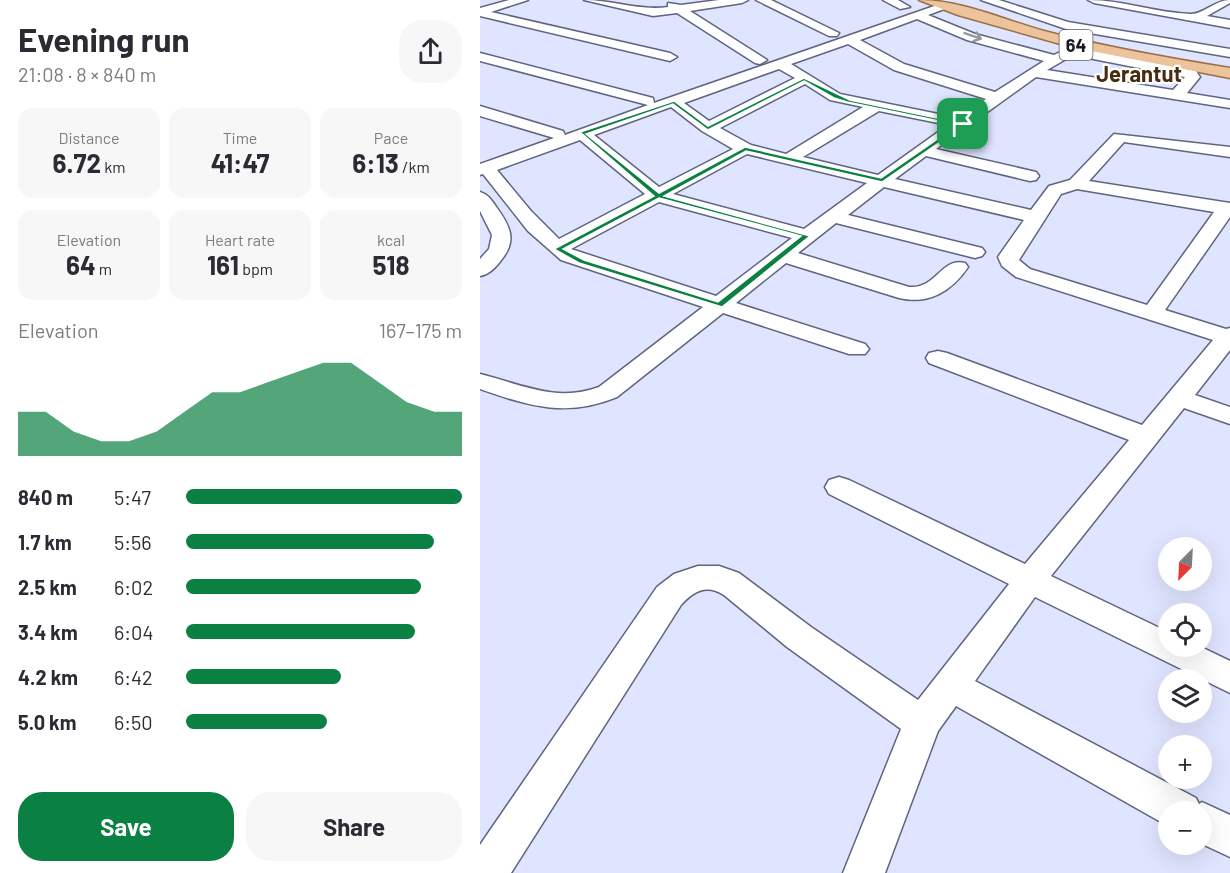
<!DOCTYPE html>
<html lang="en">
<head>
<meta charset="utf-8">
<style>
  :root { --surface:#fff; --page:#f7f7f7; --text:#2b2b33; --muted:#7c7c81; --accent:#0b8043 }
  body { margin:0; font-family:Barlow,sans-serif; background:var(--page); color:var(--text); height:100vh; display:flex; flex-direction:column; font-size:22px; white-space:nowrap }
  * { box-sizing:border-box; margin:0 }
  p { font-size:20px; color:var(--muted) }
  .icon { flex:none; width:33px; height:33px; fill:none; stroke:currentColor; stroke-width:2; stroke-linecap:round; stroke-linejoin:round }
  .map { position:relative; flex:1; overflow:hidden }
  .sheet { display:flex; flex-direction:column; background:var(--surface); width:480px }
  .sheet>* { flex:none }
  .needle { width:39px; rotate:204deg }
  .controls { position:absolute; left:678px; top:537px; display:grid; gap:12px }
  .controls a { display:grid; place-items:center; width:54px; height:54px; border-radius:50%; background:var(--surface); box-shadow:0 6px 24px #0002; font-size:30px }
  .pin { position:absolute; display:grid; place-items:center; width:51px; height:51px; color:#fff; margin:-26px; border-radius:12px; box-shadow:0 3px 9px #0006 }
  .round { display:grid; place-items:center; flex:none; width:63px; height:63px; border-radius:24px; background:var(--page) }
  .head { display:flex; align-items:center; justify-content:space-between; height:102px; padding:0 18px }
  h1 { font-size:33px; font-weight:700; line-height:45px }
  .stats { display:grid; grid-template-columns:repeat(3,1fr); gap:9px; height:102px; padding:6px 18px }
  .stats div { display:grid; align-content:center; border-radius:15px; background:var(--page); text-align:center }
  .stats b { font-size:26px; font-weight:700 }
  .stats small { font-size:16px; font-weight:400 }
  .stats p { font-size:16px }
  .chart { height:168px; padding:12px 18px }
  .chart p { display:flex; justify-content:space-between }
  .chart svg { width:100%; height:108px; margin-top:6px; fill:var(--accent); opacity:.7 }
  .cta { display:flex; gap:12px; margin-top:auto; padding:12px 18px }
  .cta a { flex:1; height:69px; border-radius:24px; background:var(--accent); color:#fff; font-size:24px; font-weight:700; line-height:69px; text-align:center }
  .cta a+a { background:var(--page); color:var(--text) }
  ul { padding:0 18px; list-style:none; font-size:20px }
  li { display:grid; grid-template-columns:96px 72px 1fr; align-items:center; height:45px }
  li i { height:15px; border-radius:8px; background:var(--accent) }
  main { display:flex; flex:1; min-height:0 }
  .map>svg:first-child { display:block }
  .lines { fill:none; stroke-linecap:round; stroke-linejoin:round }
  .minor-casing { stroke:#5f647f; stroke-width:3 }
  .major-casing { stroke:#9a6e46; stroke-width:3 }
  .minor { fill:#fff; fill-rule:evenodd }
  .major { fill:#edc39b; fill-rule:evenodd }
  .oneway { stroke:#97989c }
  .route { fill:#0b8043; stroke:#fff; stroke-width:1.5; fill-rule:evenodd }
  .labels { text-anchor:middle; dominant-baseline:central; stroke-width:4.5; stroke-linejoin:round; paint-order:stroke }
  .shield { fill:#fff; stroke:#5d5e66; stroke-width:1.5 }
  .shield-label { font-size:18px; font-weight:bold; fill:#171924 }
  .far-district-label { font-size:22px; font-weight:bold; fill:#492c0f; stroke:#fff }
</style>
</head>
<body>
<main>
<section class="sheet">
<div class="head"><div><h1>Evening run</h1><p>21:08 · 8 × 840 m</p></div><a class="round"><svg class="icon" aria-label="share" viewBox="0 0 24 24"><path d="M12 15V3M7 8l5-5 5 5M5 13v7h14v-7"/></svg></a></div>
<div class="stats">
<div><p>Distance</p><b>6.72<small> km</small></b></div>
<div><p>Time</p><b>41:47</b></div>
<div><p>Pace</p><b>6:13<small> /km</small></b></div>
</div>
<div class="stats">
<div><p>Elevation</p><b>64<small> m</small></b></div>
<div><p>Heart rate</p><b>161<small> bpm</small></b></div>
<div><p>kcal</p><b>518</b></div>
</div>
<div class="chart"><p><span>Elevation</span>167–175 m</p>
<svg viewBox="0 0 160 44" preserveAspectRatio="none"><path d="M0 44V26L10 26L20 34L30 38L40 38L50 34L60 26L70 18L80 18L90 14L100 10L110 6L120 6L130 14L140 22L150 26L160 26V44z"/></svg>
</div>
<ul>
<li><b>840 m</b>5:47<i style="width:100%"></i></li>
<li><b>1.7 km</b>5:56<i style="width:90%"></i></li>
<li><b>2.5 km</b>6:02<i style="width:85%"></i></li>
<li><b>3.4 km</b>6:04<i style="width:83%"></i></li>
<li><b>4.2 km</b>6:42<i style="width:56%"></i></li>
<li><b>5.0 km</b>6:50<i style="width:51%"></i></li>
</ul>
<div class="cta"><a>Save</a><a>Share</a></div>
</section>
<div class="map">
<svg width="750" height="873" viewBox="0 0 750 873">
  <rect width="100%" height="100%" fill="#e0e5ff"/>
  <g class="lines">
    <!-- minor casing -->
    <g class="minor-casing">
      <g id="minor">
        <polygon points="29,0 48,0 11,12 190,53 197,57 190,61 0,16 0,8"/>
        <path d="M 104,0 C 133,0 160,11 188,7 L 188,3 L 201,5 L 239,0 L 268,0 L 262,3 L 210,11 L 287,60 L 280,64 L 275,63 L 197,13 L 173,16 Z"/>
        <polygon points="276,0 291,0 359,33 357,36 349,36"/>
        <polygon points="403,0 418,0 430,7 420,9"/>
        <polygon points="501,0 519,0 588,22 750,49 750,57 586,29"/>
        <path d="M 608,0 C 644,0 677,13 711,14 C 724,14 735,0 750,0 L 750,3 L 727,16 L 750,20 L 750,28 L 614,3 Z"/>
        <path d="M 463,3 L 467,4 L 467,8 L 448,15 L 495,34 L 574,55 L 600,42 L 606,46 L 604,49 L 716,71 L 720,77 L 707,93 L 750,100 L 750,108 L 556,77 L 456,149 L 556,172 L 559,176 L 556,180 L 550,181 L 446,156 L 415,179 L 551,210 L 569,186 L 590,180 L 634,134 L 750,147 L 750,157 L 644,142 L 609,181 L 750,203 L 750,217 L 685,310 L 746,329 L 750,328 L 750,350 L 715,395 L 750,407 L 750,424 L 704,408 L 571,576 L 688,632 L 688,646 L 719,646 L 750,661 L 750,693 L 555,597 L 495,681 L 716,798 L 719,804 L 722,802 L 750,815 L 750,857 L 722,844 L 722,812 L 688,812 L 688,826 L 476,706 L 458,731 L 405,873 L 363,873 L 421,729 L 307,647 L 244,595 C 226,584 214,591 201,605 L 31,873 L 0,873 L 0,845 L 177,587 L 194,574 L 218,566 L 239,566 L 259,573 L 331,627 L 438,700 L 529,584 L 349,494 L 345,487 L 349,480 L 359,477 L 369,480 L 545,564 L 649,440 L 449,363 L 446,358 L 449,353 L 458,351 L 467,353 L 662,425 L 733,340 L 536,277 L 522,266 L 518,257 L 544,220 L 404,187 L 368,215 L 502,248 L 505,252 L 502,256 L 495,258 L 356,223 L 318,253 L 429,287 C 457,289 461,257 485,263 L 488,267 C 472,291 449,305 419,298 L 306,263 L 256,303 L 385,344 L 389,349 L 385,354 L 369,354 L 243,313 L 137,397 C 86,418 49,406 0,389 L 0,374 C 41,384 77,403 119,387 L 223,307 L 81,260 L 48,231 L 3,174 L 0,175 L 0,164 L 74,138 L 0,116 L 0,106 L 83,131 L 85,135 L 168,105 L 0,61 L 0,53 L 173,98 L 174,103 ZM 437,19 L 487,40 L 564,61 L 515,92 L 424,64 L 380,40 ZM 368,44 L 414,70 L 506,99 L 478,118 L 360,94 L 311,64 ZM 593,55 L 705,77 L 693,90 L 567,70 ZM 299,69 L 315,78 L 229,121 L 204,103 ZM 325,84 L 350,100 L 383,107 L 306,154 L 271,145 L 240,128 ZM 191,107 L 222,131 L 253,149 L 179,187 L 114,135 ZM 399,111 L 468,125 L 398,175 L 323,157 ZM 100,140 L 165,194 L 79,239 L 51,211 L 17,170 ZM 267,154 L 387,183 L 324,229 L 193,194 ZM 597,189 L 734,212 L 667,305 L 550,269 L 539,260 L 581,194 ZM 179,202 L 312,238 L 236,296 L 91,249 Z"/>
        <path d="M 0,192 C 9,195 12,201 17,208 C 30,226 37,240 22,259 C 16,267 10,274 0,276 L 0,259 L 9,249 L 12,235 L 0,211 Z"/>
      </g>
    </g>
    <!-- major casing -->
    <g class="major-casing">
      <path id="major" d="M 439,0 C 481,0 524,20 564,31 C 625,47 687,58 750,68 L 750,78 L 591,47 L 478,15 Z"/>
    </g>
    <!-- minor -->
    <use href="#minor" class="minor"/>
    <!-- major -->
    <use href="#major" class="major"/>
  </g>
  <!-- one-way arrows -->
  <defs><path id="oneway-shaft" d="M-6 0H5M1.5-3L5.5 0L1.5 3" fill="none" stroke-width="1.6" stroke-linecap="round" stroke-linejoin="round" transform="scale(1.5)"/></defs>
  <use class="oneway" href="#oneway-shaft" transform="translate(493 36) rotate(19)"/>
  <!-- route -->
  <path class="route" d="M 324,78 L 370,100 L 486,124 L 402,182 L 266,151 L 184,196 L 330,236 L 242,307 L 99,263 L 74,249 L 174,196 L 100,132 L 194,101 L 228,126 ZM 324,81 L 354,98 L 367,102 L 478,125 L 401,178 L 265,147 L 179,193 L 106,134 L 193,104 L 228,130 ZM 179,198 L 321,236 L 238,302 L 104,260 L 83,249 Z"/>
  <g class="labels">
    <!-- shield labels -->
    <rect class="shield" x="579.5" y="30" width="33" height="30" rx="4.5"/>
    <g class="shield-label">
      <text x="596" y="45">64</text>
    </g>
    <!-- far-district labels -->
    <g class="far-district-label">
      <text x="659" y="73">Jerantut</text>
    </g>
  </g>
</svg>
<div class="controls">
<a><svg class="needle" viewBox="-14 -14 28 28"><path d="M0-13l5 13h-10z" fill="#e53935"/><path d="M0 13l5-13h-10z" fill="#7c7c81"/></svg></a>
<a><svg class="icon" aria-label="locate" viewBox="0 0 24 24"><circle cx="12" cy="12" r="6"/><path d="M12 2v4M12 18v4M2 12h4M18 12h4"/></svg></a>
<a><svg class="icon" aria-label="layers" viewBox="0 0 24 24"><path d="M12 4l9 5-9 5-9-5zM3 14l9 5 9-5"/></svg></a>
<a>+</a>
<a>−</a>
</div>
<div class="pin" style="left:483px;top:124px;background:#1e9e55"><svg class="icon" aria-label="arrive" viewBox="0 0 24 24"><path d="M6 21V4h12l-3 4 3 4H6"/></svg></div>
</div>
</main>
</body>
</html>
